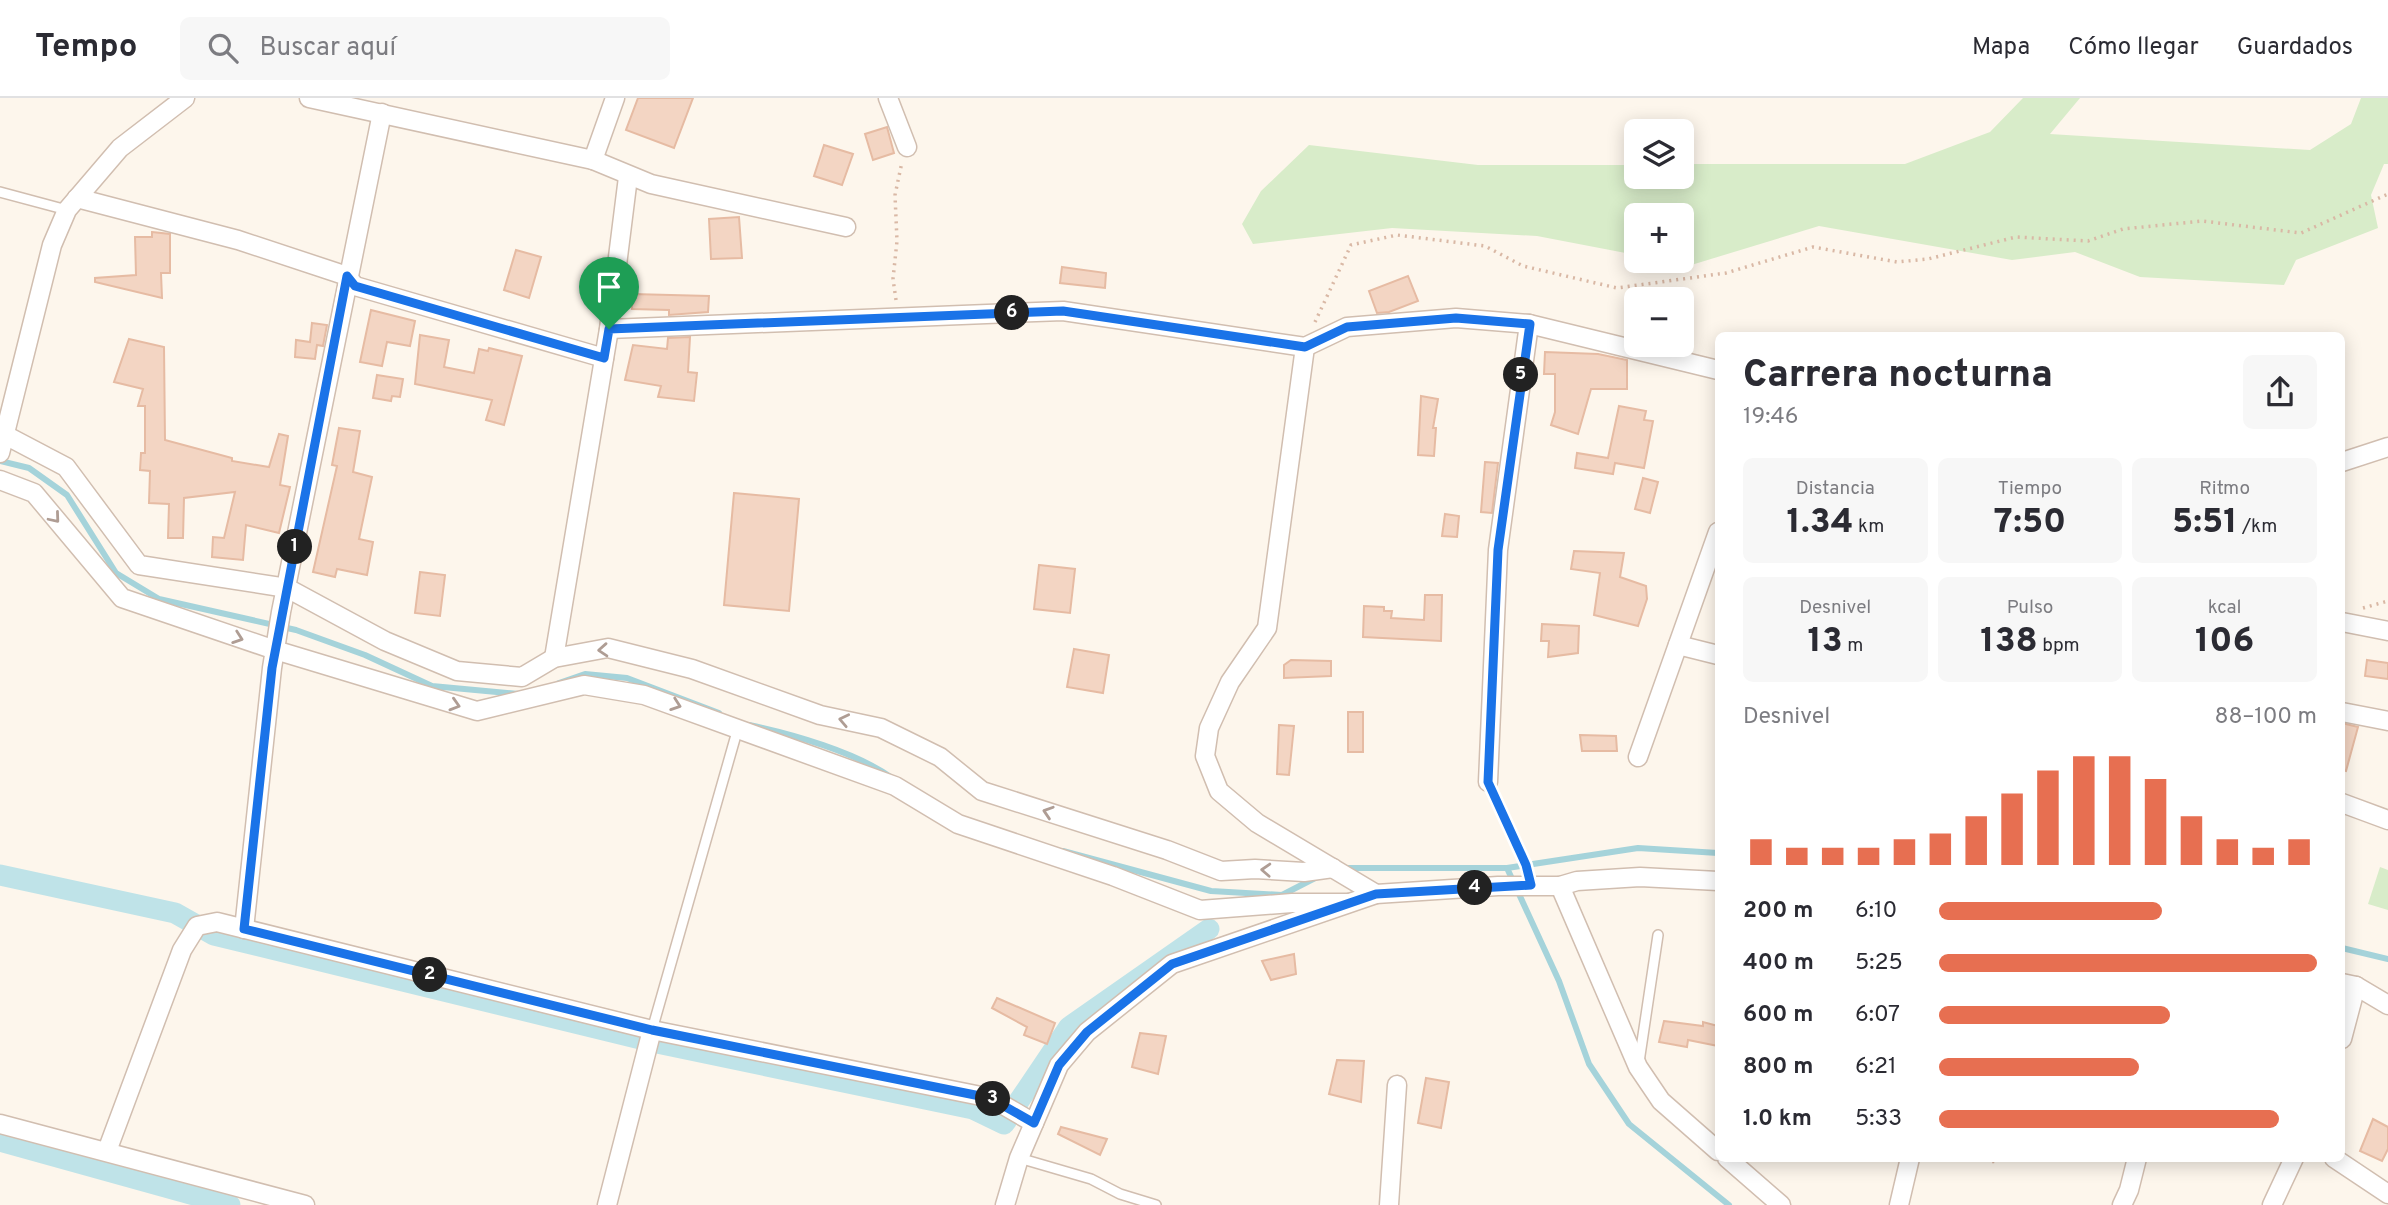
<!DOCTYPE html>
<html lang="es">
<head>
<meta charset="utf-8">
<style>
  :root { --surface:#fff; --page:#f7f7f7; --text:#2b2b33; --muted:#7c7c81; --line:#e1e1e2; --accent:#e76f51 }
  body { margin:0; font-family:Overpass,sans-serif; background:var(--page); color:var(--text); height:100vh; display:flex; flex-direction:column; font-size:26px; white-space:nowrap }
  * { box-sizing:border-box; margin:0 }
  p { font-size:23px; color:var(--muted) }
  .icon { flex:none; width:38px; height:38px; fill:none; stroke:currentColor; stroke-width:2; stroke-linecap:round; stroke-linejoin:round }
  .map { position:relative; flex:1; overflow:hidden }
  .panel { position:absolute; left:1715px; top:234px; width:630px; height:830px; display:flex; flex-direction:column; background:var(--surface); border-radius:10px; box-shadow:0 4px 18px #0003 }
  .panel>* { flex:none }
  .tools { position:absolute; left:1624px; top:21px; display:grid; gap:14px }
  .tools a { display:grid; place-items:center; width:70px; height:70px; border-radius:10px; background:var(--surface); box-shadow:0 4px 18px #0003; font-size:35px }
  .pin { position:absolute; display:grid; place-items:center; width:60px; height:60px; color:#fff; margin:-72px -30px; border-radius:50% 50% 50% 0; rotate:-45deg; box-shadow:0 0 7px #0007 }
  .pin .icon { rotate:45deg }
  .km { position:absolute; width:35px; height:35px; margin:-18px; border-radius:50%; background:#222; color:#fff; font-size:19px; line-height:35px; text-align:center }
  .round { display:grid; place-items:center; flex:none; width:74px; height:74px; border-radius:10px; background:var(--page) }
  .head { display:flex; align-items:center; justify-content:space-between; height:119px; padding:0 28px }
  h1 { font-size:38px; font-weight:800; line-height:52px }
  .figures { display:grid; grid-template-columns:repeat(3,1fr); gap:10px; height:119px; padding:7px 28px }
  .figures div { display:grid; align-content:center; border-radius:10px; background:var(--page); text-align:center }
  .figures b { font-size:35px; font-weight:800 }
  .figures small { font-size:19px; font-weight:400 }
  .figures p { font-size:19px }
  .chart { height:196px; padding:14px 28px }
  .chart p { display:flex; justify-content:space-between }
  .chart svg { width:100%; height:126px; margin-top:7px; stroke:var(--accent); stroke-width:6 }
  ul { padding:0 28px; list-style:none; font-size:23px }
  li { display:grid; grid-template-columns:112px 84px 1fr; align-items:center; height:52px }
  li i { height:18px; border-radius:9px; background:var(--accent) }
  header { display:flex; align-items:center; gap:42px; box-sizing:border-box; height:98px; padding:0 35px; background:var(--surface); border-bottom:2px solid var(--line) }
  header strong { font-size:33px }
  nav { display:flex; gap:38px; margin-inline-start:auto; font-size:24px }
  .search { width:490px; height:63px; background:var(--page); display:flex; align-items:center; gap:18px; box-sizing:border-box; padding:0 24px; border-radius:10px; color:var(--muted); font-size:26px }
  .map>svg:first-child { display:block }
  .green { fill:#d8ecc9 }
  .lines { fill:none; stroke-linecap:round; stroke-linejoin:round }
  .stream { stroke:#a5d3da; stroke-width:6 }
  .canal { stroke:#bfe3e8; stroke-width:21 }
  .building { fill:#f3d5c3; stroke:#e6bba3; stroke-width:2 }
  .service-casing { stroke:#d1beb0; stroke-width:12 }
  .minor-casing { stroke:#d1beb0; stroke-width:21 }
  .path { stroke:#d9b8a5; stroke-width:3.5; stroke-dasharray:2 5; stroke-linecap:butt }
  .service { stroke:#fff; stroke-width:9 }
  .minor { stroke:#fff; stroke-width:18 }
  .oneway { stroke:#af9d94 }
  .route-casing { stroke:#fff; stroke-width:14 }
  .route { stroke:#1a73e8; stroke-width:9 }
</style>
</head>
<body>
<header>
<strong>Tempo</strong>
<div class="search"><svg class="icon" aria-label="search" viewBox="0 0 24 24"><circle cx="10" cy="10" r="6"/><path d="M15 15l6 6"/></svg>Buscar aquí</div>
<nav><a>Mapa</a><a>Cómo llegar</a><a>Guardados</a></nav>
</header>
<div class="map">
<svg width="2388" height="1107" viewBox="0 0 2388 1107">
  <rect width="100%" height="100%" fill="#fdf6ec"/>
  <!-- green -->
  <g class="green">
    <polygon points="2023,0 2080,0 2050,36 2310,52 2351,26 2361,0 2388,0 2388,66 2384,66 2371,97 2378,130 2296,162 2284,187 2140,179 2075,154 2012,162 1819,128 1688,168 1663,163 1682,163 1682,117 1636,117 1636,157 1537,138 1392,130 1253,146 1242,126 1261,93 1309,47 1478,67 1636,67 1636,79 1682,79 1682,66 1905,66 1990,34"/>
    <polygon points="2380,769 2388,772 2388,812 2368,806"/>
  </g>
  <g class="lines">
    <!-- stream -->
    <g class="stream">
      <polyline points="0,363 29,370 67,397 116,475 159,501 296,532 365,557 432,588 519,596"/>
      <polyline points="559,585 585,576 627,580 719,615"/>
      <path d="M 749,627 C 792,636 856,654 892,680"/>
      <polyline points="1063,753 1211,793 1282,797 1319,778"/>
      <polyline points="1341,770 1507,770 1559,883 1589,966 1629,1026 1729,1107"/>
      <polyline points="1507,770 1638,750 1718,755"/>
      <polyline points="2342,850 2388,861"/>
    </g>
    <!-- canal -->
    <g class="canal">
      <polyline points="0,777 175,815 214,837 657,945 973,1011 1004,1026 1007,1022"/>
      <polyline points="1019,1003 1069,929 1209,831"/>
      <polyline points="0,1043 230,1107"/>
    </g>
  </g>
  <!-- building -->
  <g class="building">
    <polygon points="638,0 693,0 674,50 626,32"/>
    <polygon points="887,29 894,55 873,62 865,36"/>
    <polygon points="824,47 853,56 842,87 814,78"/>
    <polygon points="739,119 742,160 711,161 709,121"/>
    <polygon points="152,134 170,136 170,175 161,175 162,200 95,184 95,180 136,177 135,139 152,139"/>
    <polygon points="516,152 541,159 529,200 504,192"/>
    <polygon points="1062,169 1106,175 1105,190 1060,185"/>
    <polygon points="1408,178 1418,203 1389,214 1377,215 1369,193"/>
    <polygon points="632,196 709,198 708,214 669,217 669,212 632,211"/>
    <polygon points="371,212 415,223 410,248 387,244 382,268 360,264"/>
    <polygon points="312,225 327,227 323,248 317,247 315,261 295,259 296,242 310,244"/>
    <polygon points="420,237 449,242 444,269 474,275 479,251 488,253 489,250 522,258 504,327 486,322 492,302 415,286"/>
    <polygon points="690,239 688,274 697,275 694,303 658,299 661,288 625,282 633,247 667,251 668,240"/>
    <polygon points="129,241 164,249 165,342 232,360 232,363 269,369 279,336 288,338 280,387 290,389 279,435 246,427 243,462 212,459 213,439 224,440 235,394 184,400 183,440 168,440 169,406 149,405 150,373 140,372 141,355 145,355 145,308 138,308 143,291 114,284"/>
    <polygon points="1545,254 1598,256 1627,262 1627,291 1591,291 1578,336 1551,327 1555,314 1555,276 1544,276"/>
    <polygon points="377,277 403,281 400,299 392,298 391,303 373,300"/>
    <polygon points="1421,298 1438,301 1433,330 1436,330 1434,358 1418,357"/>
    <polygon points="1619,308 1646,313 1644,322 1653,323 1644,370 1615,365 1613,376 1575,370 1577,355 1608,360"/>
    <polygon points="339,330 360,333 353,374 372,379 359,441 373,444 367,477 337,471 335,479 313,474 337,368 332,367"/>
    <polygon points="1485,364 1498,365 1492,415 1481,414"/>
    <polygon points="1643,380 1658,384 1650,415 1635,411"/>
    <polygon points="734,395 799,401 789,513 724,507"/>
    <polygon points="1445,416 1459,418 1457,439 1442,438"/>
    <polygon points="1574,453 1624,455 1620,479 1646,488 1647,501 1638,528 1594,517 1600,475 1571,471"/>
    <polygon points="1039,467 1075,471 1070,515 1034,511"/>
    <polygon points="420,474 445,477 440,518 415,515"/>
    <polygon points="1425,497 1442,497 1441,543 1363,539 1364,508 1384,509 1384,513 1392,513 1391,520 1424,522"/>
    <polygon points="1542,526 1579,528 1578,555 1548,559 1549,543 1541,543"/>
    <polygon points="1074,551 1109,557 1103,595 1067,589"/>
    <polygon points="1291,562 1331,563 1331,578 1284,580 1284,567"/>
    <polygon points="2367,562 2388,565 2388,581 2365,578"/>
    <rect x="1348" y="614" width="15" height="40"/>
    <polygon points="2342,625 2358,629 2346,673 2342,672"/>
    <polygon points="1279,627 1294,628 1289,677 1277,676"/>
    <polygon points="1580,637 1616,638 1617,653 1582,653"/>
    <polygon points="1294,856 1296,876 1271,882 1262,863"/>
    <polygon points="997,900 1055,925 1047,946 1024,937 1027,929 992,910"/>
    <polygon points="1664,923 1703,928 1703,924 1718,928 1718,948 1688,942 1687,949 1659,944"/>
    <polygon points="1140,935 1166,938 1158,976 1132,969"/>
    <polygon points="1337,962 1364,963 1361,1004 1329,996"/>
    <polygon points="1426,980 1449,984 1441,1030 1418,1025"/>
    <polygon points="2373,1021 2388,1029 2388,1051 2382,1063 2360,1053"/>
    <polygon points="1061,1029 1107,1041 1100,1057 1058,1036"/>
  </g>
  <g class="lines">
    <!-- service casing -->
    <g class="service-casing">
      <g id="service">
        <polyline points="0,94 67,112"/>
        <polyline points="652,932 738,630"/>
        <polyline points="1639,964 1658,837"/>
        <polyline points="1019,1060 1091,1081 1120,1096 1156,1107"/>
      </g>
    </g>
    <!-- minor casing -->
    <g class="minor-casing">
      <g id="minor">
        <polyline points="309,0 593,62 651,86 846,129"/>
        <polyline points="888,0 907,49"/>
        <polyline points="593,62 615,0"/>
        <polyline points="77,100 238,142 347,178 355,188 604,260"/>
        <polyline points="609,231 1063,213 1305,249 1347,229 1456,220 1529,226 1718,272"/>
        <polyline points="1305,249 1267,530 1230,584 1209,630 1205,658 1219,693 1257,725 1376,796"/>
        <polyline points="7,338 66,369 139,467 287,490 385,543 457,573 522,579 554,560 608,550 692,571 820,617 881,630 940,659 982,693 1167,752 1221,773 1255,771 1304,774 1333,770"/>
        <polyline points="0,355 52,147 67,112 120,50 185,0"/>
        <polyline points="2342,364 2388,349"/>
        <polyline points="0,382 34,395 122,500 275,552 477,613 584,587 644,597 895,688 958,726 1113,778 1200,812 1292,805 1348,805"/>
        <polyline points="2342,524 2388,533"/>
        <polyline points="1678,547 1718,557"/>
        <polyline points="554,560 609,231 628,79"/>
        <polyline points="2342,614 2388,623"/>
        <polyline points="1638,659 1718,434"/>
        <polyline points="1488,684 1498,452 1529,226"/>
        <polyline points="2342,705 2388,722"/>
        <polyline points="1560,788 1638,969 1661,1003 1718,1053"/>
        <polyline points="244,831 272,570 281,514 382,15"/>
        <polyline points="2342,885 2356,888 2388,907"/>
        <polyline points="2342,941 2356,888"/>
        <polyline points="0,1026 305,1107"/>
        <polyline points="107,1053 182,852 197,828 217,824 652,932 991,1000 1034,1025"/>
        <polyline points="1727,1060 1781,1107"/>
        <polyline points="2334,1060 2388,1096"/>
        <polyline points="607,1107 652,932"/>
        <polyline points="1005,1107 1019,1060 1059,967 1087,934 1172,866 1376,796 1498,788 1560,788 1577,783 1640,779 1718,783"/>
        <polyline points="1389,1107 1397,987"/>
        <polyline points="1899,1107 1910,1060"/>
        <polyline points="2122,1107 2129,1092 2137,1060"/>
        <polyline points="2272,1107 2294,1060"/>
      </g>
    </g>
    <!-- path -->
    <g class="path">
      <polyline points="896,202 893,181 897,143 895,97 902,64"/>
      <polyline points="1315,224 1351,147 1397,137 1485,148 1523,168 1617,190 1726,175 1813,149 1897,164 1928,161 2016,139 2088,143 2123,131 2202,123 2301,135 2388,96"/>
      <polyline points="2363,510 2388,503"/>
      <polyline points="1494,699 1527,771"/>
      <polyline points="1992,1064 2002,1060"/>
    </g>
    <!-- service -->
    <use href="#service" class="service"/>
    <!-- minor -->
    <use href="#minor" class="minor"/>
  </g>
  <!-- one-way arrows -->
  <defs><path id="oneway-chevron" d="M-2-3.5L2.5 0L-2 3.5" fill="none" stroke-width="1.6" stroke-linecap="round" stroke-linejoin="round" transform="scale(1.75)"/></defs>
  <g class="oneway">
    <use href="#oneway-chevron" transform="translate(55 420) rotate(50)"/>
    <use href="#oneway-chevron" transform="translate(238 540) rotate(19)"/>
    <use href="#oneway-chevron" transform="translate(603 552) rotate(176)"/>
    <use href="#oneway-chevron" transform="translate(455 607) rotate(17)"/>
    <use href="#oneway-chevron" transform="translate(676 607) rotate(19)"/>
    <use href="#oneway-chevron" transform="translate(844 622) rotate(-168)"/>
    <use href="#oneway-chevron" transform="translate(1048 714) rotate(-162)"/>
    <use href="#oneway-chevron" transform="translate(1266 772) rotate(-177)"/>
  </g>
  <g class="lines">
    <!-- route casing -->
    <g class="route-casing">
      <polygon id="route" points="347,178 355,188 604,260 609,231 1063,213 1305,249 1347,229 1456,220 1530,226 1498,452 1488,684 1526,767 1531,787 1376,796 1172,866 1087,934 1059,967 1034,1025 990,1000 652,932 244,831 272,570"/>
    </g>
    <!-- route -->
    <use href="#route" class="route"/>
  </g>
</svg>
<div class="tools">
<a><svg class="icon" aria-label="layers" viewBox="0 0 24 24"><path d="M12 4l9 5-9 5-9-5zM3 14l9 5 9-5"/></svg></a>
<a>+</a>
<a>−</a>
</div>
<div class="pin" style="left:609px;top:231px;background:#1e9e55"><svg class="icon" aria-label="arrive" viewBox="0 0 24 24"><path d="M6 21V4h12l-3 4 3 4H6"/></svg></div>
<b class="km" style="left:295px;top:449px">1</b>
<b class="km" style="left:430px;top:877px">2</b>
<b class="km" style="left:993px;top:1001px">3</b>
<b class="km" style="left:1475px;top:790px">4</b>
<b class="km" style="left:1521px;top:277px">5</b>
<b class="km" style="left:1012px;top:215px">6</b>
<section class="panel">
<div class="head"><div><h1>Carrera nocturna</h1><p>19:46</p></div><a class="round"><svg class="icon" aria-label="share" viewBox="0 0 24 24"><path d="M12 15V3M7 8l5-5 5 5M5 13v7h14v-7"/></svg></a></div>
<div class="figures">
<div><p>Distancia</p><b>1.34<small> km</small></b></div>
<div><p>Tiempo</p><b>7:50</b></div>
<div><p>Ritmo</p><b>5:51<small> /km</small></b></div>
</div>
<div class="figures">
<div><p>Desnivel</p><b>13<small> m</small></b></div>
<div><p>Pulso</p><b>138<small> bpm</small></b></div>
<div><p>kcal</p><b>106</b></div>
</div>
<div class="chart"><p><span>Desnivel</span>88–100 m</p>
<svg viewBox="0 0 160 44" preserveAspectRatio="none"><path d="M5 44V35M15 44V38M25 44V38M35 44V38M45 44V35M55 44V33M65 44V27M75 44V19M85 44V11M95 44V6M105 44V6M115 44V14M125 44V27M135 44V35M145 44V38M155 44V35"/></svg>
</div>
<ul>
<li><b>200 m</b>6:10<i style="width:59%"></i></li>
<li><b>400 m</b>5:25<i style="width:100%"></i></li>
<li><b>600 m</b>6:07<i style="width:61%"></i></li>
<li><b>800 m</b>6:21<i style="width:53%"></i></li>
<li><b>1.0 km</b>5:33<i style="width:90%"></i></li>
</ul>
</section>
</div>
</body>
</html>
